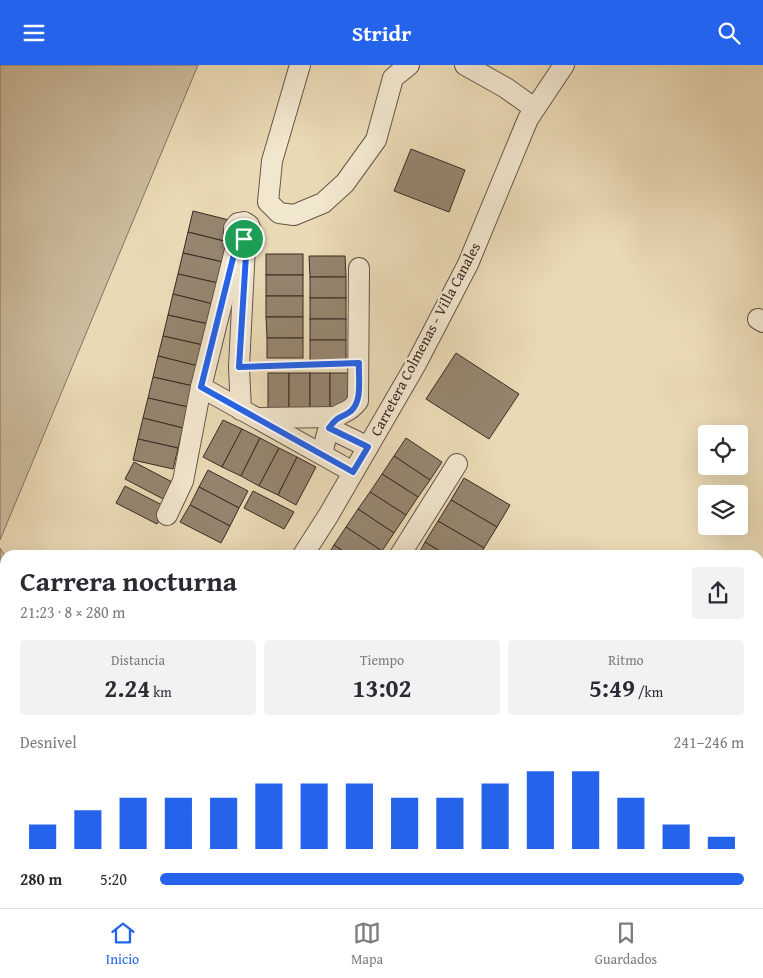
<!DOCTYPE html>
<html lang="es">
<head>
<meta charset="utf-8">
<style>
  :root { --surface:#fff; --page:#f2f2f3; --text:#2b2b33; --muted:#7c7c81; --line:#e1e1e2; --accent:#2563eb }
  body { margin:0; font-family:"Gentium Book Plus",serif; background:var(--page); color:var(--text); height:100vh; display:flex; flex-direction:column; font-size:19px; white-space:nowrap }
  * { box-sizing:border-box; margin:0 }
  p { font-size:16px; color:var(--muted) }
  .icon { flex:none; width:28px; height:28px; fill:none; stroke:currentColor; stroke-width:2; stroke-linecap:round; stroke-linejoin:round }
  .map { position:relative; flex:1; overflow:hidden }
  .sheet { position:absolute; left:0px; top:485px; width:764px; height:359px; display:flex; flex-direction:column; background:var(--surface); border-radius:15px 15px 0 0; box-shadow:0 5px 20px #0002 }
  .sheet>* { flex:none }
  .fabs { position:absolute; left:698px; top:360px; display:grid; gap:10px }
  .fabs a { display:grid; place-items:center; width:50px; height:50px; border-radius:5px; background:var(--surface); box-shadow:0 5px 20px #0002; font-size:25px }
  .pin { position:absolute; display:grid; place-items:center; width:42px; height:42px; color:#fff; margin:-21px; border:2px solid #fff; border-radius:50%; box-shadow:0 1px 5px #0007 }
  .round { display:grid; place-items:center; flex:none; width:52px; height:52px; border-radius:5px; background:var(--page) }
  .head { display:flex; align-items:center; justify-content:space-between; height:85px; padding:0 20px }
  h1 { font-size:28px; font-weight:800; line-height:38px }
  .stats { display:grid; grid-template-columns:repeat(3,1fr); gap:8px; height:85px; padding:5px 20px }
  .stats div { display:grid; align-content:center; border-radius:5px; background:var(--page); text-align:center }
  .stats b { font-size:25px; font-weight:800 }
  .stats small { font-size:14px; font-weight:400 }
  .stats p { font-size:14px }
  .chart { height:140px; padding:10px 20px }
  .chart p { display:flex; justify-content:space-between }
  .chart svg { width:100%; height:90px; margin-top:5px; stroke:var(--accent); stroke-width:6 }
  ul { padding:0 20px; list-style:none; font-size:16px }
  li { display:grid; grid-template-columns:80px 60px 1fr; align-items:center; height:38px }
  li i { height:12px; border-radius:6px; background:var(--accent) }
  header { display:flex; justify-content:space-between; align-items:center; height:65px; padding:0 20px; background:var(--accent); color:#fff; font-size:22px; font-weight:800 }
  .dock { display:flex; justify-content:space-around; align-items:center; height:70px; border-top:1px solid var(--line); background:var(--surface); font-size:14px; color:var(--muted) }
  .dock a { display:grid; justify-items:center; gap:2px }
  .dock .active { color:var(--accent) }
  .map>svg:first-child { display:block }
  .green { fill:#cbbb9c; stroke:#827360 }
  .building { fill:#95856f; stroke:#392b24 }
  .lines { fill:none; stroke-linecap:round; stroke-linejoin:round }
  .minor-casing { stroke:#655648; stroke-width:22 }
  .path { stroke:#392b24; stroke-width:3; stroke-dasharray:4 2.5; stroke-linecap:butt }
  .minor { stroke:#f1e6ce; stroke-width:20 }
  .route-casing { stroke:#fff; stroke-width:10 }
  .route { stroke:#2563eb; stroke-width:6 }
  .labels { text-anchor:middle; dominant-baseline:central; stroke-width:4.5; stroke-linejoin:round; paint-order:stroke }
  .street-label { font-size:15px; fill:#392b24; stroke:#f1e6ce }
</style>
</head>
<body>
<header><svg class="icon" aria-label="menu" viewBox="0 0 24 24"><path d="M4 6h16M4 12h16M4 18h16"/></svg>Stridr<svg class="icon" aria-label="search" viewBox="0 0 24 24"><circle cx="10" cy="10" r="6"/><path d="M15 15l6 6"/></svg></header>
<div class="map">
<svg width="763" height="843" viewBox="0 0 763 843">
  <rect width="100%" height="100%" fill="#e9d9b4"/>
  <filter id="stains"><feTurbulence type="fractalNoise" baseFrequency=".004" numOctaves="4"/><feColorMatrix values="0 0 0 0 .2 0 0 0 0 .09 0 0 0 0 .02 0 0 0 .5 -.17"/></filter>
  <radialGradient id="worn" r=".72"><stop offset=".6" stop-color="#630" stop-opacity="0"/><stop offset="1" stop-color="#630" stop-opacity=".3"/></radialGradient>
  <!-- green -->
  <g class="green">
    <polygon points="0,0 198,0 0,475"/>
    <polygon points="0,483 5,491 5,659 0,663"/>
  </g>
  <!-- building -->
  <g class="building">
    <polygon points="411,84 465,105 449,147 394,126"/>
    <polygon points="193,146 233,156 228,177 188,167"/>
    <polygon points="188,167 228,177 223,197 183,188"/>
    <polygon points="183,188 223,197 218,218 178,209"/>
    <rect x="266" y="189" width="37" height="21"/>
    <polygon points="309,191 345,191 346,212 310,212"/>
    <polygon points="178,209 218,218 213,239 173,229"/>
    <rect x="266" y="210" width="37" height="21"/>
    <rect x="310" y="212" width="36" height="21"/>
    <polygon points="173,229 213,239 208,259 168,250"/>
    <rect x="266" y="231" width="37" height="21"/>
    <rect x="310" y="233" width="36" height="21"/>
    <polygon points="168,250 208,259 203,280 163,271"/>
    <polygon points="266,252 303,252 303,273 267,273"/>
    <rect x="310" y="254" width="36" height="21"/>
    <polygon points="163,271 203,280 198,301 158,291"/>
    <rect x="267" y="273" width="36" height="20"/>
    <polygon points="310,275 346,275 346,295 310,296"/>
    <polygon points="456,288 519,329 489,374 426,334"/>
    <polygon points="158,291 198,301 193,321 153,312"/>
    <polygon points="268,308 289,308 289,344 268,345"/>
    <rect x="289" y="308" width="21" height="36"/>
    <rect x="310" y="308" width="20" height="36"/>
    <rect x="330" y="308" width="21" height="36"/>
    <polygon points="153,312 193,321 188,342 148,333"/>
    <polygon points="148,333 188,342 183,363 143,353"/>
    <polygon points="143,353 183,363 178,383 138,374"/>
    <polygon points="223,355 242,364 222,402 203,392"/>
    <polygon points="242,364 260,373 241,411 222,402"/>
    <polygon points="260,373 279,383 259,421 241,411"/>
    <polygon points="406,373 442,397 430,415 394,391"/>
    <polygon points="138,374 178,383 173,404 133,395"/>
    <polygon points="279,383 297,392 278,430 259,421"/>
    <polygon points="394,391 430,415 418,432 382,409"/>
    <polygon points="297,392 316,402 296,440 278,430"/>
    <polygon points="134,397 174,418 165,435 125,414"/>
    <polygon points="208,405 248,426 239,443 199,422"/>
    <polygon points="382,409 418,432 406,450 370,427"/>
    <polygon points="464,413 510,440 497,462 451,435"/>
    <polygon points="125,421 166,442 157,459 116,438"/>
    <polygon points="199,422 239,443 230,461 190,440"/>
    <polygon points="253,426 294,447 284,464 244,443"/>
    <polygon points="370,427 406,450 394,468 358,444"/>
    <polygon points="451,435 497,462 484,483 438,456"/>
    <polygon points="190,440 230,461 221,478 180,457"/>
    <polygon points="358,444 394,468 382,486 346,462"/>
    <polygon points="438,456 484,483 480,490 446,490 425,477"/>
    <polygon points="346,462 382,486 380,490 349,490 334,480"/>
    <polygon points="425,477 446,490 418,490"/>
    <polygon points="334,480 349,490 328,490"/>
    <polygon points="568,839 582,839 592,843 566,843"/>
    <polygon points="568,839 585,839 594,843 566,843"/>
  </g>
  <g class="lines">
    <!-- minor casing -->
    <g class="minor-casing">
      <g id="minor">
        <polyline points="300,0 272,96 268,137 279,148 294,150 323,138 345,118 376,75 393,13 409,0"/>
        <polyline points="465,0 506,23 534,43"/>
        <polyline points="758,254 763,257"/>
        <polyline points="201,322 353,407"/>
        <polyline points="241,345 239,302 245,181"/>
        <polyline points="259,353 337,352"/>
        <polyline points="329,363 368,382"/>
        <path d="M 322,389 C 325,378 327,361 336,352 C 345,345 348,349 358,336 L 359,203"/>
        <polyline points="167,450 183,416 201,322 238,173 234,169 234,163 238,158 244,157 249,160 251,166 249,171 244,174 238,173"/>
        <polyline points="303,490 328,451 416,299 468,199 528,54 564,0"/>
        <polyline points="400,490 457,399"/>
        <polyline points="759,716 763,710"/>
        <polyline points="196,839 199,843"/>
        <polyline points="60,843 63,839"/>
        <polyline points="323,843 325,839"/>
        <polyline points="605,843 607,839"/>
        <polyline points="630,843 633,839"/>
      </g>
    </g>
    <!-- path -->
    <g class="path">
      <polyline points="257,301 341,299"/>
      <polyline points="533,843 536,839"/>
    </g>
    <!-- minor -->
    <use href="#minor" class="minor"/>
  </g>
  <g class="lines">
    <!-- route casing -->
    <g class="route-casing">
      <path id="route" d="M 238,173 L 244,174 L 246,190 L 239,302 L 359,298 C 358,313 363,335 351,346 C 341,354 339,349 329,363 L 368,382 L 353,407 L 201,322 Z"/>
    </g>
    <!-- route -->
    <use href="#route" class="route"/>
  </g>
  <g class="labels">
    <!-- street labels -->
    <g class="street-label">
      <text transform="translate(425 274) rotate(-62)">Carretera Colmenas - Villa Canales</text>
    </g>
  </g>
  <rect width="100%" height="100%" filter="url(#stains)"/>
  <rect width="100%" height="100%" fill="url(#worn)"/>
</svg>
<div class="fabs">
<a><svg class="icon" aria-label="locate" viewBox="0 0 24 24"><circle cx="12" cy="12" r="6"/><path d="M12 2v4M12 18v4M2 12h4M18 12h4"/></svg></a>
<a><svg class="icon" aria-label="layers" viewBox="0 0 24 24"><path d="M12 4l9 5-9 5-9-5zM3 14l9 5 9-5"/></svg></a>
</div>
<div class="pin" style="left:244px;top:174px;background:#1e9e55"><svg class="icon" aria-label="arrive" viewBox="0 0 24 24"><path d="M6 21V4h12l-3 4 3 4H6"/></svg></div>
<section class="sheet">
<div class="head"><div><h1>Carrera nocturna</h1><p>21:23 · 8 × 280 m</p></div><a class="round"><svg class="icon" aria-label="share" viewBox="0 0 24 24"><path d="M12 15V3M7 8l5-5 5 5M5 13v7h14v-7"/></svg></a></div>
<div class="stats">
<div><p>Distancia</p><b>2.24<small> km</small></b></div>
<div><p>Tiempo</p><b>13:02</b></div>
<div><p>Ritmo</p><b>5:49<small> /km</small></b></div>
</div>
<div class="chart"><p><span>Desnivel</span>241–246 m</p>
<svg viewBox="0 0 160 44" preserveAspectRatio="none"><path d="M5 44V32M15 44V25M25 44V19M35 44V19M45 44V19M55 44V12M65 44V12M75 44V12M85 44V19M95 44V19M105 44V12M115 44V6M125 44V6M135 44V19M145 44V32M155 44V38"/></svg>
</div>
<ul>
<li><b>280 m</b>5:20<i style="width:100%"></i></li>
</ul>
</section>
</div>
<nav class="dock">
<a class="active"><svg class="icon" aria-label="home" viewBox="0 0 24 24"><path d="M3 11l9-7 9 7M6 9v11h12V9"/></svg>Inicio</a>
<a><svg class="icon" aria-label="map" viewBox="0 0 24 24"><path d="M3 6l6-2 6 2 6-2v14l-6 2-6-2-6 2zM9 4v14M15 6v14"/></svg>Mapa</a>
<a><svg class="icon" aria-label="saved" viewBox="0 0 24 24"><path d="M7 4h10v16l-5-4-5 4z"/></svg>Guardados</a>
</nav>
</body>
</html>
